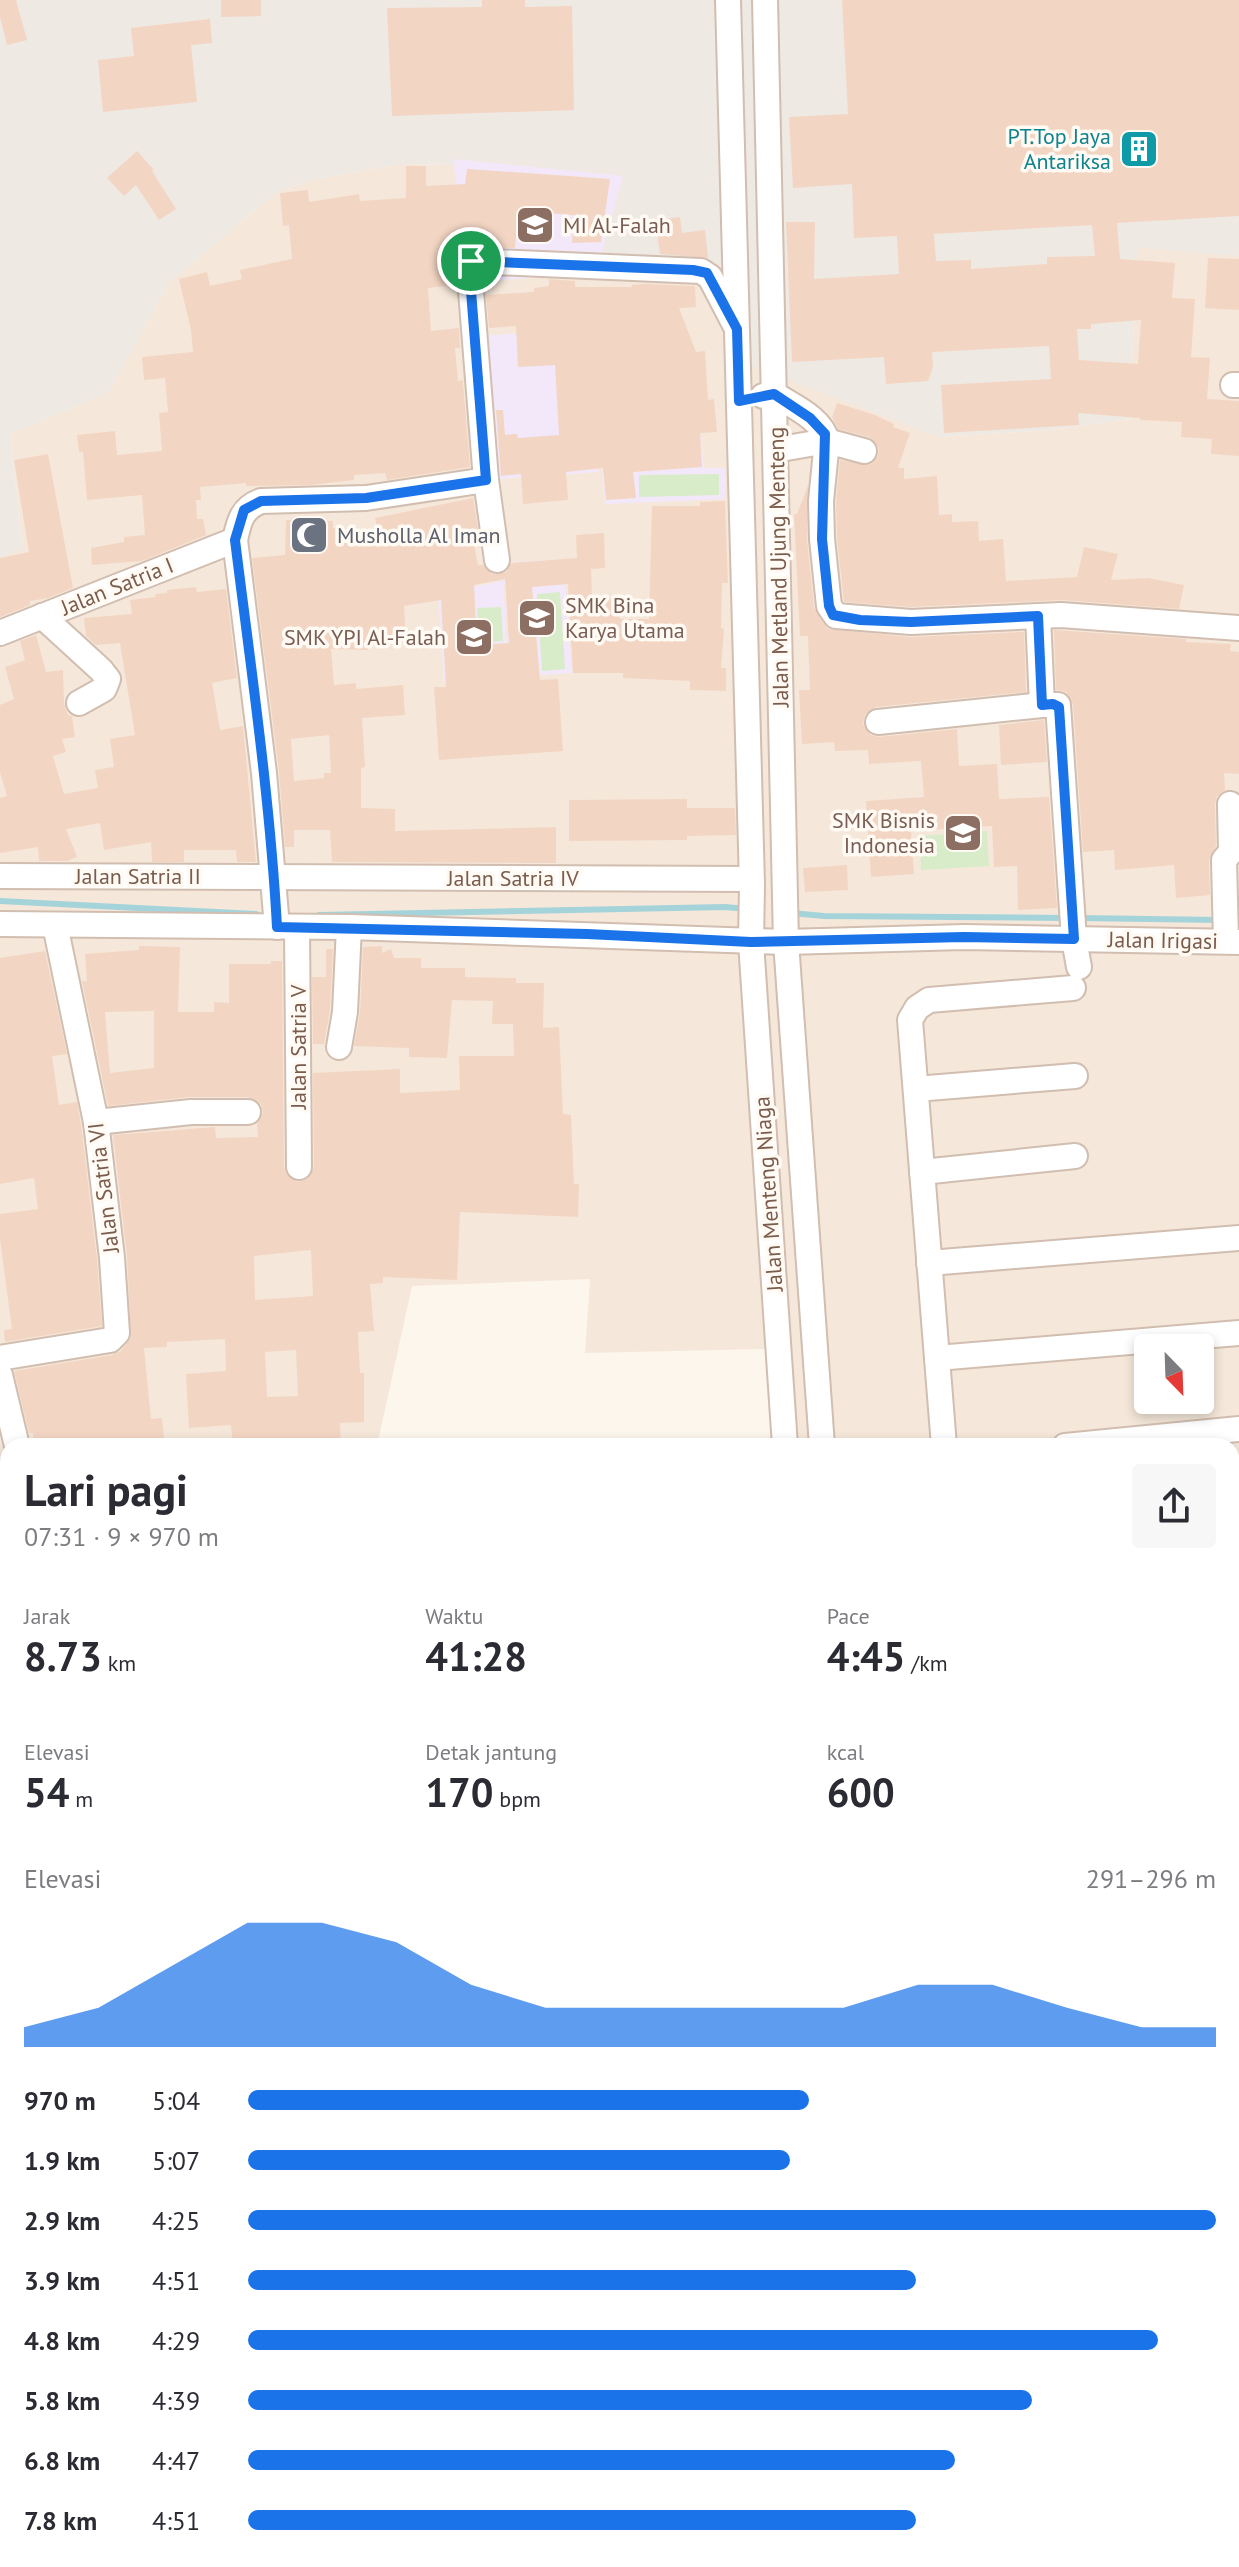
<!DOCTYPE html>
<html lang="id">
<head>
<meta charset="utf-8">
<style>
  :root { --surface:#fff; --page:#f7f7f7; --text:#2b2b33; --muted:#7c7c81; --accent:#1a73e8 }
  body { margin:0; font-family:"PT Sans",sans-serif; background:var(--page); color:var(--text); height:100vh; display:flex; flex-direction:column; font-size:30px; white-space:nowrap }
  * { box-sizing:border-box; margin:0 }
  p { font-size:26px; color:var(--muted) }
  .icon { flex:none; width:44px; height:44px; fill:none; stroke:currentColor; stroke-width:2; stroke-linecap:round; stroke-linejoin:round }
  .map { position:relative; flex:1; overflow:hidden }
  .sheet { position:absolute; left:0px; top:1438px; width:1240px; height:1130px; display:flex; flex-direction:column; background:var(--surface); border-radius:24px 24px 0 0; box-shadow:0 4px 12px #0003 }
  .sheet>* { flex:none }
  .needle { width:52px; rotate:157deg }
  .buttons { position:absolute; left:1134px; top:1334px; display:grid; gap:16px }
  .buttons a { display:grid; place-items:center; width:80px; height:80px; border-radius:8px; background:var(--surface); box-shadow:0 4px 12px #0003; font-size:40px }
  .pin { position:absolute; display:grid; place-items:center; width:68px; height:68px; color:#fff; margin:-34px; border:4px solid #fff; border-radius:50%; box-shadow:0 2px 8px #0007 }
  .round { display:grid; place-items:center; flex:none; width:84px; height:84px; border-radius:8px; background:var(--page) }
  .summary { display:flex; align-items:center; justify-content:space-between; height:136px; padding:0 24px }
  h1 { font-size:44px; font-weight:800; line-height:60px }
  .metrics { display:grid; grid-template-columns:repeat(3,1fr); gap:12px; height:136px; padding:8px 24px }
  .metrics div { display:grid; align-content:center }
  .metrics b { font-size:40px; font-weight:800 }
  .metrics small { font-size:22px; font-weight:400 }
  .metrics p { font-size:22px }
  .chart { height:224px; padding:16px 24px }
  .chart p { display:flex; justify-content:space-between }
  .chart svg { width:100%; height:144px; margin-top:8px; fill:var(--accent); opacity:.7 }
  ul { padding:0 24px; list-style:none; font-size:26px }
  li { display:grid; grid-template-columns:128px 96px 1fr; align-items:center; height:60px }
  li i { height:20px; border-radius:10px; background:var(--accent) }
  .map>svg:first-child { display:block }
  .residential { fill:#f5e8da; fill-rule:evenodd }
  .industrial { fill:#efe9e4 }
  .education { fill:#f3e8fa }
  .grass { fill:#d8ecc9 }
  .lines { fill:none; stroke-linecap:round; stroke-linejoin:round }
  .stream { stroke:#a5d3da; stroke-width:6 }
  .building { fill:#f3d5c3; fill-rule:evenodd }
  .minor-casing { stroke:#d1beb0; stroke-width:28 }
  .minor { stroke:#fff; stroke-width:24 }
  .route-casing { stroke:#fff; stroke-width:16 }
  .route { stroke:#1a73e8; stroke-width:10 }
  .labels { text-anchor:middle; dominant-baseline:central; stroke-width:7; stroke-linejoin:round; paint-order:stroke }
  .culture-label { font-size:22px; fill:#0d838f; stroke:#fffaf3; text-anchor:end }
  .education-label { font-size:22px; fill:#785e54; stroke:#fffaf3; text-anchor:start }
  .worship-label { font-size:22px; fill:#5b616d; stroke:#fffaf3; text-anchor:start }
  .street-label { font-size:22px; fill:#7a5c4d; stroke:#fffaf3 }
</style>
</head>
<body>
<div class="map">
<svg width="1239" height="2567" viewBox="0 0 1239 2567">
  <rect width="100%" height="100%" fill="#fdf6ec"/>
  <!-- residential -->
  <path class="residential" d="M 399,164 L 459,165 L 466,267 L 721,267 L 939,437 L 1051,430 L 1129,419 L 1138,247 L 1239,256 L 1239,2567 L 0,2567 L 0,557 L 23,548 L 10,434 L 108,393 L 170,282 L 274,194 L 307,181 ZM 590,1279 L 585,1353 L 768,1349 L 775,1446 L 1232,1446 L 1232,2560 L 8,2560 L 8,1446 L 377,1446 L 412,1286 ZM 1148,1348 L 1200,1348 L 1200,1400 L 1148,1400 Z"/>
  <!-- industrial -->
  <polygon class="industrial" points="0,0 1239,0 1239,256 1138,248 1129,419 1051,430 939,437 726,356 721,267 466,267 458,165 399,164 307,181 274,194 170,282 108,393 10,434 23,549 0,557"/>
  <!-- education -->
  <g class="education">
    <polygon points="453,159 623,176 596,274 469,282"/>
    <polygon points="593,323 598,472 488,480 471,336 545,332"/>
    <polygon points="701,437 704,468 725,468 725,499 605,504 602,477 605,443"/>
    <polygon points="564,559 572,673 511,677 503,563"/>
    <polygon points="503,581 509,680 444,683 438,593"/>
  </g>
  <!-- grass -->
  <g class="grass">
    <polygon points="719,474 719,495 639,497 639,475"/>
    <polygon points="560,592 565,669 542,671 537,594"/>
    <polygon points="501,607 503,641 479,643 477,608"/>
    <polygon points="987,831 989,866 921,870 920,836"/>
  </g>
  <g class="lines">
    <!-- stream -->
    <g class="stream">
      <polyline points="0,901 256,914"/>
      <polyline points="791,913 824,916 1067,918"/>
      <polyline points="319,915 725,907 748,909"/>
      <polyline points="1079,918 1219,920"/>
    </g>
  </g>
  <!-- building -->
  <g class="building">
    <polygon points="0,0 16,0 27,40 7,45 0,17"/>
    <polygon points="221,0 261,0 261,16 221,17"/>
    <polygon points="482,0 525,0 525,7 572,6 574,110 392,116 387,8 482,7"/>
    <path d="M 842,0 L 1239,0 L 1239,216 L 1117,223 L 1120,259 L 1175,263 L 1172,298 L 1195,299 L 1191,357 L 1210,358 L 1207,399 L 1239,401 L 1239,456 L 1211,454 L 1212,439 L 1181,437 L 1182,422 L 1140,420 L 1140,418 L 1078,413 L 1079,425 L 944,433 L 941,385 L 1051,379 L 1049,346 L 932,352 L 933,367 L 928,381 L 886,384 L 884,357 L 792,362 L 786,222 L 815,222 L 814,279 L 899,274 L 897,236 L 854,238 L 852,184 L 793,188 L 789,117 L 848,114 ZM 1092,225 L 1095,256 L 1047,257 L 1047,264 L 971,269 L 971,260 L 936,261 L 934,234 ZM 1141,320 L 1138,364 L 1079,360 L 1077,329 L 1091,329 L 1091,324 Z"/>
    <polygon points="210,19 212,43 191,45 197,102 103,112 98,60 134,56 131,28"/>
    <polygon points="137,151 154,170 152,171 176,209 159,220 136,185 124,196 107,178"/>
    <polygon points="406,166 426,166 426,186 465,184 467,169 610,179 601,242 572,243 574,215 518,211 515,248 464,248 455,261 455,285 428,288 431,331 459,328 460,348 455,348 458,381 463,380 463,383 470,467 387,480 385,473 354,475 354,480 310,485 246,486 246,483 200,487 201,500 196,500 197,519 203,519 206,535 142,561 92,565 91,548 124,542 124,537 145,535 142,495 87,500 83,452 79,452 77,435 115,431 117,455 162,451 159,413 168,412 165,378 144,380 142,357 193,352 191,330 179,279 207,272 210,286 242,279 240,270 292,259 289,225 283,226 280,193 308,190 309,202 359,194 360,201 406,198"/>
    <polygon points="680,217 682,233 705,230 708,258 660,254 655,220"/>
    <polygon points="1208,258 1239,259 1239,310 1205,308"/>
    <polygon points="549,279 575,281 575,287 632,287 631,285 646,284 695,286 696,307 679,308 696,352 705,351 708,400 714,399 717,432 700,433 702,467 633,472 636,498 606,500 603,468 566,472 568,500 523,504 521,474 501,476 496,410 503,410 505,435 517,434 518,438 559,435 555,365 518,367 516,326 489,328 486,295 534,292 534,288 549,286"/>
    <polygon points="837,403 875,415 894,424 893,427 910,433 898,468 904,468 904,479 937,476 939,515 952,514 952,522 978,521 979,541 1003,539 1006,581 1077,577 1084,547 1118,554 1111,580 1148,578 1184,585 1179,609 1062,600 911,607 844,602 837,538 836,502 840,460 869,465 878,456 879,448 869,437 838,429 832,417"/>
    <polygon points="48,454 73,588 48,598 30,601 30,605 0,617 0,558 29,552 14,460"/>
    <polygon points="808,485 807,539 814,608 828,629 910,637 1024,632 1026,692 876,707 865,715 863,724 871,735 879,737 957,729 959,766 997,764 999,799 1049,797 1057,908 1018,910 1017,866 994,867 992,826 911,831 914,874 871,877 866,801 924,797 921,761 869,764 868,750 835,751 834,742 802,744 799,690 810,690 808,636 800,636 794,514 797,514"/>
    <path d="M 473,498 L 478,529 L 471,530 L 478,565 L 483,565 L 492,574 L 506,572 L 511,563 L 577,558 L 576,535 L 604,533 L 605,568 L 591,569 L 592,599 L 619,598 L 620,619 L 649,619 L 652,506 L 700,506 L 700,502 L 725,501 L 728,583 L 722,583 L 721,628 L 724,629 L 721,668 L 726,668 L 726,691 L 690,690 L 690,681 L 623,678 L 623,673 L 573,673 L 568,584 L 532,587 L 540,680 L 558,679 L 563,751 L 439,760 L 434,687 L 446,687 L 441,600 L 404,606 L 406,642 L 368,644 L 368,650 L 331,649 L 334,685 L 356,683 L 356,689 L 403,685 L 405,715 L 362,718 L 365,767 L 361,768 L 361,808 L 395,809 L 395,831 L 556,827 L 556,863 L 332,862 L 330,830 L 294,830 L 294,847 L 285,847 L 279,771 L 252,558 L 285,555 L 286,520 L 333,521 L 333,528 L 378,531 L 375,518 ZM 505,579 L 509,643 L 477,645 L 474,585 ZM 329,735 L 331,773 L 324,773 L 324,778 L 294,781 L 291,739 Z"/>
    <polygon points="196,587 197,592 226,589 237,678 212,683 220,730 243,726 256,862 237,862 236,850 184,850 184,862 152,862 151,842 104,850 100,823 66,829 77,857 67,861 39,861 38,847 0,853 0,798 7,796 0,772 0,705 14,699 5,667 25,660 20,641 36,635 46,672 63,670 64,704 68,715 72,716 75,737 62,739 66,752 53,756 64,794 98,788 95,770 114,767 110,739 135,735 120,643 96,645 86,636 84,618 132,614 130,600 156,597 155,594 167,593 167,590"/>
    <polygon points="1054,630 1186,639 1186,642 1231,644 1230,651 1239,652 1239,774 1224,773 1225,790 1217,796 1215,804 1216,846 1209,860 1210,895 1176,898 1174,865 1115,870 1114,850 1083,852 1073,704 1066,692 1056,690"/>
    <polygon points="1044,720 1047,762 1001,765 999,725"/>
    <polygon points="687,799 687,808 735,808 736,835 687,836 687,840 569,841 569,800"/>
    <polygon points="847,865 848,890 805,892 803,868"/>
    <path d="M 139,946 L 180,947 L 178,1012 L 214,1012 L 214,1002 L 229,1003 L 229,964 L 271,964 L 271,961 L 282,961 L 284,1167 L 287,1175 L 298,1182 L 307,1179 L 314,1168 L 313,1073 L 400,1069 L 400,1093 L 460,1090 L 459,1056 L 514,1056 L 513,1024 L 492,1024 L 493,1001 L 452,1000 L 447,1058 L 409,1057 L 409,1048 L 354,1046 L 360,1013 L 363,947 L 382,946 L 382,953 L 391,949 L 394,958 L 421,958 L 421,968 L 465,968 L 465,977 L 516,978 L 516,983 L 544,983 L 543,1028 L 559,1027 L 563,1114 L 571,1115 L 574,1184 L 579,1184 L 578,1217 L 460,1212 L 457,1280 L 383,1277 L 383,1283 L 370,1284 L 374,1331 L 358,1332 L 360,1373 L 364,1373 L 364,1422 L 340,1423 L 341,1446 L 233,1446 L 231,1425 L 189,1428 L 186,1374 L 226,1371 L 225,1339 L 167,1342 L 167,1347 L 144,1348 L 151,1419 L 162,1418 L 164,1438 L 156,1439 L 157,1446 L 34,1446 L 33,1433 L 29,1433 L 14,1371 L 112,1355 L 121,1351 L 131,1338 L 127,1256 L 113,1135 L 215,1127 L 216,1138 L 258,1137 L 257,1124 L 263,1113 L 261,1104 L 248,1097 L 189,1097 L 108,1106 L 82,981 L 87,981 L 85,954 L 139,950 ZM 154,1011 L 154,1068 L 110,1073 L 105,1012 ZM 311,1250 L 313,1296 L 255,1300 L 254,1256 ZM 296,1350 L 298,1396 L 267,1397 L 265,1352 Z"/>
    <polygon points="326,949 333,949 330,1010 324,1044 313,1044 312,977 326,977"/>
    <polygon points="45,951 67,1054 52,1056 59,1105 77,1102 81,1124 97,1259 102,1326 5,1342 4,1330 12,1329 0,1239 0,1214 38,1209 34,1178 0,1184 0,958"/>
  </g>
  <g class="lines">
    <!-- minor casing -->
    <g class="minor-casing">
      <g id="minor">
        <polyline points="728,0 752,885 751,942 785,1446"/>
        <polyline points="765,0 786,942 822,1446"/>
        <polyline points="1233,385 1239,385"/>
        <path d="M 763,396 L 774,394 C 792,406 822,418 827,441 L 864,451"/>
        <polyline points="775,450 827,441 821,501 822,539 829,606 836,616 911,622 1061,615 1239,628"/>
        <polyline points="497,560 486,480 469,266 471,261 701,271 710,277 735,325"/>
        <polyline points="42,616 101,670 108,679 104,689 79,703"/>
        <polyline points="1038,616 1042,705"/>
        <polyline points="0,633 235,540"/>
        <polyline points="878,722 1042,705 1058,705 1074,939 1079,967"/>
        <polyline points="0,876 751,879"/>
        <polyline points="0,924 349,927 786,942 964,937 1239,942"/>
        <path d="M 277,927 L 264,773 L 235,540 C 239,521 242,508 261,501 L 366,498 L 486,480"/>
        <polyline points="297,928 299,1167"/>
        <polyline points="1226,941 1224,860 1231,852 1230,804"/>
        <polyline points="339,1047 345,1012 349,927"/>
        <polyline points="916,1089 1075,1076"/>
        <polyline points="96,1122 191,1112 248,1112"/>
        <polyline points="922,1172 1075,1156"/>
        <polyline points="929,1263 1239,1238"/>
        <polyline points="0,1358 110,1340 117,1333 112,1258 96,1122 55,925"/>
        <polyline points="937,1358 1239,1333"/>
        <polyline points="0,1375 17,1446"/>
        <polyline points="944,1446 910,1020 917,1008 929,1000 1073,988"/>
        <polyline points="1065,1446 1239,1429"/>
        <polyline points="1232,1544 1239,1543"/>
        <polyline points="0,1611 8,1610"/>
        <polyline points="1232,1632 1239,1632"/>
        <polyline points="1232,1714 1239,1714"/>
        <polyline points="0,1756 8,1755"/>
        <polyline points="1232,1797 1239,1797"/>
        <polyline points="0,1820 8,1819"/>
        <polyline points="1232,1886 1239,1885"/>
        <polyline points="1232,1964 1233,1964"/>
        <polyline points="0,1992 8,1991"/>
        <polyline points="1232,2077 1239,2077"/>
        <polyline points="0,2112 8,2111"/>
        <polyline points="1232,2190 1239,2189"/>
        <polyline points="0,2224 8,2223"/>
        <polyline points="1232,2281 1239,2300"/>
        <polyline points="0,2340 8,2339"/>
        <polyline points="1232,2389 1239,2386"/>
        <polyline points="0,2397 8,2401"/>
        <polyline points="1232,2418 1239,2415"/>
        <polyline points="0,2526 8,2511"/>
        <polyline points="39,2560 53,2567"/>
        <polyline points="567,2560 570,2567"/>
        <polyline points="594,2560 597,2567"/>
        <polyline points="824,2560 828,2567"/>
        <polyline points="380,2567 396,2560"/>
        <polyline points="717,2567 735,2560"/>
        <polyline points="942,2567 947,2560"/>
      </g>
    </g>
    <!-- minor -->
    <use href="#minor" class="minor"/>
  </g>
  <g class="lines">
    <!-- route casing -->
    <g class="route-casing">
      <path id="route" d="M 471,261 L 693,270 L 707,273 L 737,329 L 739,401 L 774,394 L 810,418 L 825,434 L 822,539 L 829,606 L 833,615 L 860,620 L 911,622 L 1038,616 L 1042,705 L 1053,704 L 1059,707 L 1074,939 L 964,937 L 751,942 L 587,934 L 277,927 C 270,798 251,669 235,540 L 244,510 L 261,501 L 366,498 L 486,480 L 469,266 Z"/>
    </g>
    <!-- route -->
    <use href="#route" class="route"/>
  </g>
  <!-- icons -->
  <defs>
    <g id="building-square" transform="scale(2)"><rect x="-9" y="-9" width="18" height="18" rx="4" fill="#0f9aa8" stroke="#fffaf3"/><path d="M-4-6H4V6H1V3H-1V6H-4ZM-2.5-4.3h1.7v1.8h-1.7ZM.8-4.3h1.7v1.8H.8ZM-2.5-1h1.7V.8h-1.7ZM.8-1h1.7V.8H.8Z" fill="#fff"/></g>
    <g id="school-square" transform="scale(2)"><rect x="-9" y="-9" width="18" height="18" rx="4" fill="#8d6e63" stroke="#fffaf3"/><path d="M0-5L7-2L0 1L-7-2ZM-4 1L0 2.5L4 1V4Q0 6-4 4Z" fill="#fff"/></g>
    <g id="mosque-square" transform="scale(2)"><rect x="-9" y="-9" width="18" height="18" rx="4" fill="#6b7280" stroke="#fffaf3"/><path d="M3.5-4.9A6 6 0 1 0 3.5 4.9A5 5 0 1 1 3.5-4.9Z" fill="#fff"/></g>
  </defs>
  <g fill-rule="evenodd">
    <use href="#building-square" x="1139" y="149"/>
    <use href="#school-square" x="535" y="225"/>
    <use href="#mosque-square" x="309" y="535"/>
    <use href="#school-square" x="537" y="618"/>
    <use href="#school-square" x="474" y="637"/>
    <use href="#school-square" x="963" y="833"/>
  </g>
  <g class="labels">
    <!-- culture labels -->
    <g class="culture-label">
      <text x="1111" y="136">PT.Top Jaya<tspan x="1111" dy="25">Antariksa</tspan></text>
    </g>
    <!-- education labels -->
    <g class="education-label">
      <text x="563" y="225">MI Al-Falah</text>
      <text x="565" y="605">SMK Bina<tspan x="565" dy="25">Karya Utama</tspan></text>
      <text x="446" y="637" text-anchor="end">SMK YPI Al-Falah</text>
      <text x="935" y="820" text-anchor="end">SMK Bisnis<tspan x="935" dy="25">Indonesia</tspan></text>
    </g>
    <!-- worship labels -->
    <g class="worship-label">
      <text x="337" y="535">Musholla Al Iman</text>
    </g>
    <!-- street labels -->
    <g class="street-label">
      <text transform="translate(778 567) rotate(-91)">Jalan Metland Ujung Menteng</text>
      <text transform="translate(117 586) rotate(-22)">Jalan Satria I</text>
      <text x="138" y="876">Jalan Satria II</text>
      <text x="513" y="878">Jalan Satria IV</text>
      <text transform="translate(1163 940) rotate(1)">Jalan Irigasi</text>
      <text transform="translate(298 1047) rotate(-90)">Jalan Satria V</text>
      <text transform="translate(103 1188) rotate(-97)">Jalan Satria VI</text>
      <text transform="translate(768 1194) rotate(-94)">Jalan Menteng Niaga</text>
    </g>
  </g>
</svg>
<div class="buttons">
<a><svg class="needle" viewBox="-14 -14 28 28"><path d="M0-13l5 13h-10z" fill="#e53935"/><path d="M0 13l5-13h-10z" fill="#7c7c81"/></svg></a>
</div>
<div class="pin" style="left:471px;top:261px;background:#1e9e55"><svg class="icon" aria-label="arrive" viewBox="0 0 24 24"><path d="M6 21V4h12l-3 4 3 4H6"/></svg></div>
<section class="sheet">
<div class="summary"><div><h1>Lari pagi</h1><p>07:31 · 9 × 970 m</p></div><a class="round"><svg class="icon" aria-label="share" viewBox="0 0 24 24"><path d="M12 15V3M7 8l5-5 5 5M5 13v7h14v-7"/></svg></a></div>
<div class="metrics">
<div><p>Jarak</p><b>8.73<small> km</small></b></div>
<div><p>Waktu</p><b>41:28</b></div>
<div><p>Pace</p><b>4:45<small> /km</small></b></div>
</div>
<div class="metrics">
<div><p>Elevasi</p><b>54<small> m</small></b></div>
<div><p>Detak jantung</p><b>170<small> bpm</small></b></div>
<div><p>kcal</p><b>600</b></div>
</div>
<div class="chart"><p><span>Elevasi</span>291–296 m</p>
<svg viewBox="0 0 160 44" preserveAspectRatio="none"><path d="M0 44V38L10 32L20 19L30 6L40 6L50 12L60 25L70 32L80 32L90 32L100 32L110 32L120 25L130 25L140 32L150 38L160 38V44z"/></svg>
</div>
<ul>
<li><b>970 m</b>5:04<i style="width:58%"></i></li>
<li><b>1.9 km</b>5:07<i style="width:56%"></i></li>
<li><b>2.9 km</b>4:25<i style="width:100%"></i></li>
<li><b>3.9 km</b>4:51<i style="width:69%"></i></li>
<li><b>4.8 km</b>4:29<i style="width:94%"></i></li>
<li><b>5.8 km</b>4:39<i style="width:81%"></i></li>
<li><b>6.8 km</b>4:47<i style="width:73%"></i></li>
<li><b>7.8 km</b>4:51<i style="width:69%"></i></li>
</ul>
</section>
</div>
</body>
</html>
